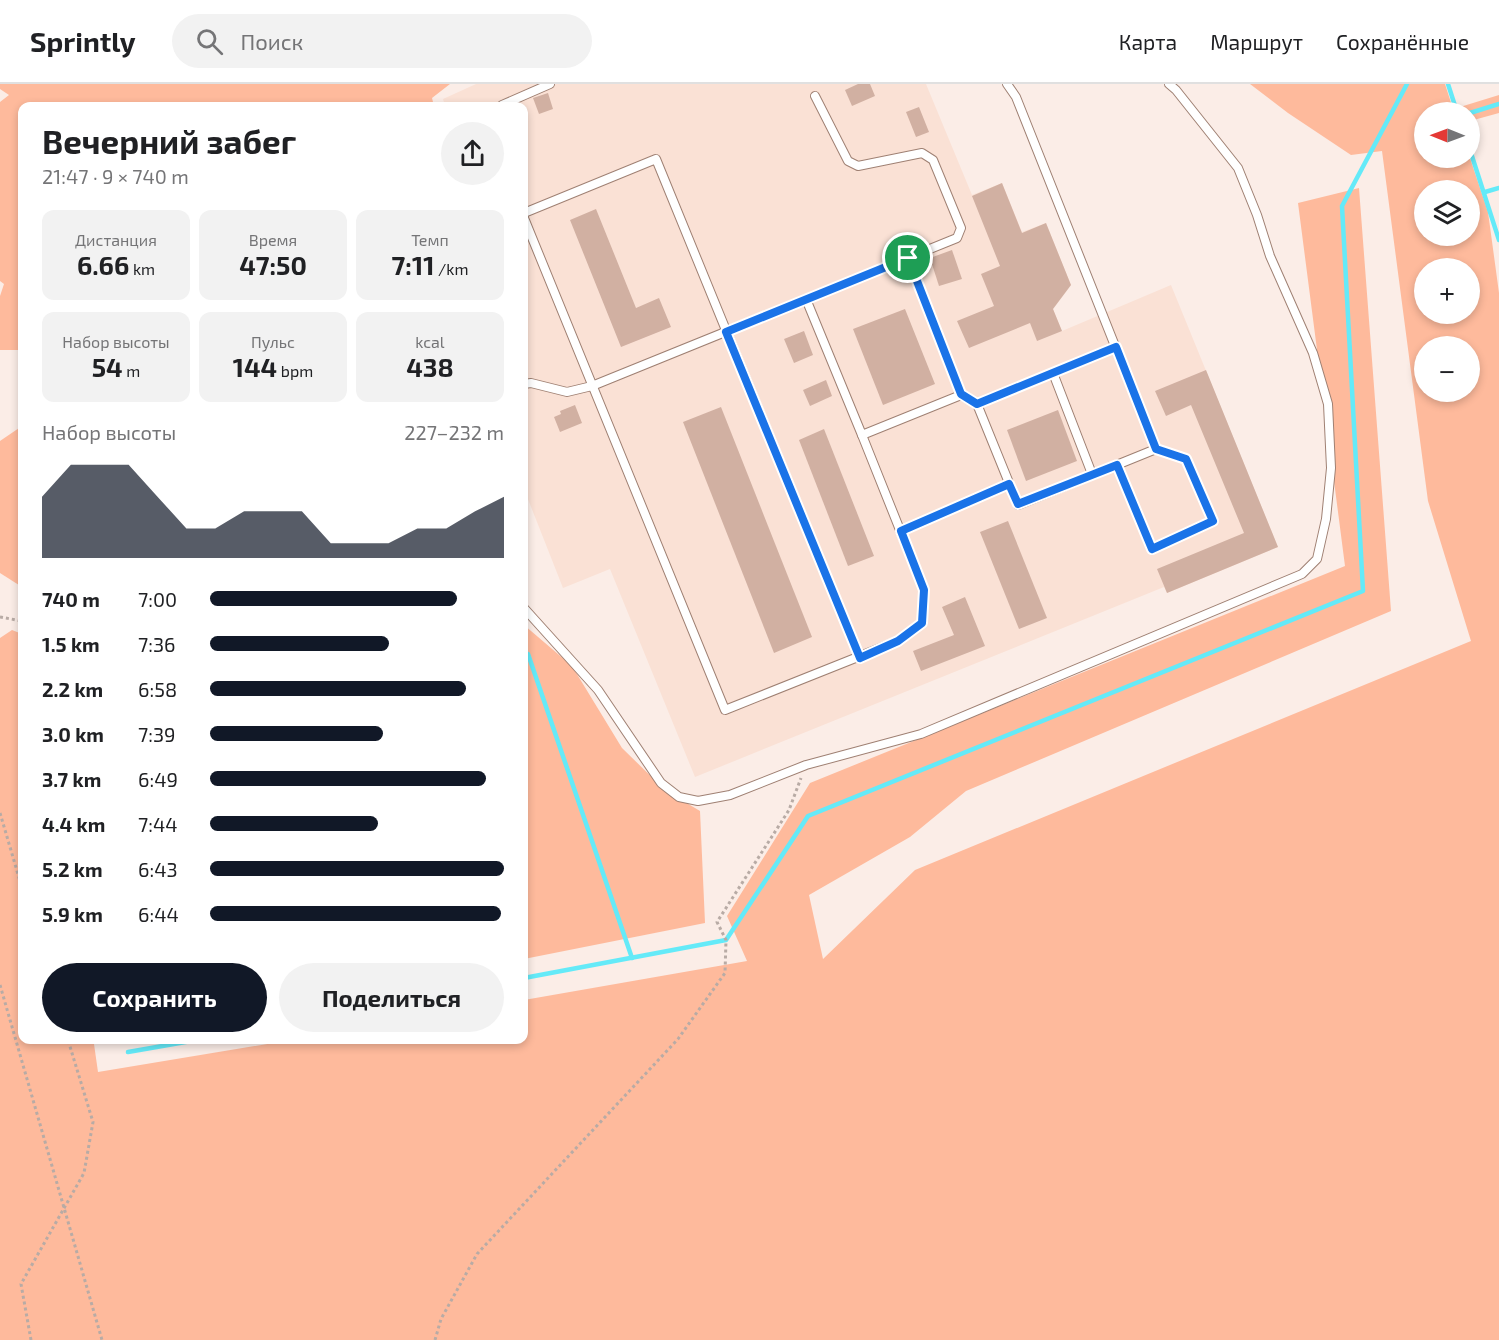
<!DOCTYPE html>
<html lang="ru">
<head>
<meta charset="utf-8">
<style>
  :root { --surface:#fff; --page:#f2f2f2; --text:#202124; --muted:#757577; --line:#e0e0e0; --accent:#111827 }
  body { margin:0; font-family:"Exo 2",sans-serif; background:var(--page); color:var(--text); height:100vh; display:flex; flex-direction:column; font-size:22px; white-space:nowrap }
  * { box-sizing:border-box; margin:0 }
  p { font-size:20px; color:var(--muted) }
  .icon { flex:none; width:33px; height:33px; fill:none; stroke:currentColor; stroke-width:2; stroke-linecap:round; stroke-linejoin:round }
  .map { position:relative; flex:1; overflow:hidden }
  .details { position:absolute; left:18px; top:18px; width:510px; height:942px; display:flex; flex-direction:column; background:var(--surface); border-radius:12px; box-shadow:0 3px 9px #0003 }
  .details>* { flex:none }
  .needle { width:39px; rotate:271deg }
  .fabs { position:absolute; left:1414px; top:18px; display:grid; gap:12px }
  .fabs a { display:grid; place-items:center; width:66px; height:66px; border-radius:50%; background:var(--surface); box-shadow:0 3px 9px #0003; font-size:30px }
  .pin { position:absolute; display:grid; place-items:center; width:51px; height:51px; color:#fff; margin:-26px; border:3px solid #fff; border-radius:50%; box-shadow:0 2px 6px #0007 }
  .round { display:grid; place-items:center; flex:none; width:63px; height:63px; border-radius:32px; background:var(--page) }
  .head { display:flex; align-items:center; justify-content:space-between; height:102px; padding:0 24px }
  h1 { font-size:33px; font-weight:700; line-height:45px }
  .metrics { display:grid; grid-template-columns:repeat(3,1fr); gap:9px; height:102px; padding:6px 24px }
  .metrics div { display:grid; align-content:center; border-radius:12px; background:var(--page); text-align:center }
  .metrics b { font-size:26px; font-weight:700 }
  .metrics small { font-size:16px; font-weight:400 }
  .metrics p { font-size:16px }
  .chart { height:168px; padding:12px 24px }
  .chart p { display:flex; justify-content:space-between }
  .chart svg { width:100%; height:108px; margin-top:6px; fill:var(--accent); opacity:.7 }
  .primary-button { display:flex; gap:12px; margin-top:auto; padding:12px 24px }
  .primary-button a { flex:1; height:69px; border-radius:36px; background:var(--accent); color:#fff; font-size:24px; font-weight:700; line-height:69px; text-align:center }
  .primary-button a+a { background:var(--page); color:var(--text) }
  ul { padding:0 24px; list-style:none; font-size:20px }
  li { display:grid; grid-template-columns:96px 72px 1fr; align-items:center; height:45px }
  li i { height:15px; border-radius:8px; background:var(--accent) }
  header { display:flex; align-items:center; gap:36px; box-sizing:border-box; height:84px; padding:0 30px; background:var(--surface); border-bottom:2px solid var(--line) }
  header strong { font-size:28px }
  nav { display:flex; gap:33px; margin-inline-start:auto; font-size:21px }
  .search { width:420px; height:54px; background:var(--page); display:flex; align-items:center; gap:15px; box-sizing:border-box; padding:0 21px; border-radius:33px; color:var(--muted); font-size:22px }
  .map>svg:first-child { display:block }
  .built { fill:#fae1d5 }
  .green { fill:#feba9c; fill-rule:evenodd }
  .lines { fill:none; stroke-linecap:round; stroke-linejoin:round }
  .stream { stroke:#64eaf8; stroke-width:4.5 }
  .building { fill:#d1b0a2 }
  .lane-casing { stroke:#9f8073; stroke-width:10 }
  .path { stroke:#b8aba5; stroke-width:3; stroke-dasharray:3 3; stroke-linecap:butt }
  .lane { stroke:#fff; stroke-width:8 }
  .route-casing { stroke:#fff; stroke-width:12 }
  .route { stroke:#1a73e8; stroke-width:8 }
</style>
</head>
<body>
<header>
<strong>Sprintly</strong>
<div class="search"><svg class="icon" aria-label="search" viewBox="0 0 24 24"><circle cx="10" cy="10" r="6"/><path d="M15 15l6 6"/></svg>Поиск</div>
<nav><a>Карта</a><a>Маршрут</a><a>Сохранённые</a></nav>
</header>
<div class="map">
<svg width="1499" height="1256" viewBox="0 0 1499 1256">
  <rect width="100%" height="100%" fill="#fbede7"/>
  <!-- built -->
  <polygon class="built" points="476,0 926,0 972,111 1002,99 1022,148 1046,139 1071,201 1053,225 1062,247 1171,201 1278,463 1167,509 1164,503 695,693 610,485 563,504 524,405 524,22 445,22 443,15"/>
  <!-- green -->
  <g class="green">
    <polygon points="0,0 450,0 432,14 434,22 22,22 22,266 0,266 0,212 4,200 0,197 0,18 9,11 0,5"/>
    <path d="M 1250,0 L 1445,0 L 1454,28 L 1425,28 L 1425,74 L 1470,74 L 1488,128 L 1499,209 L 1499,1256 L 0,1256 L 0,554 L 12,546 L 22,550 L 22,956 L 114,956 L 94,960 L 98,988 L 291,956 L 524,956 L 524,916 L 747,877 L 727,832 L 810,699 L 1345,482 L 1298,119 L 1359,104 L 1391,527 L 966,707 L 910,753 L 809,811 L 823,875 L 915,786 L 1471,557 L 1428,417 L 1382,67 L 1351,71 L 1288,29 ZM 1425,106 L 1470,106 L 1470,152 L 1425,152 ZM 1425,184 L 1470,184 L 1470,230 L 1425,230 ZM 1425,262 L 1470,262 L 1470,308 L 1425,308 Z"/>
    <polygon points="1499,11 1499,29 1470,37 1470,28 1461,28 1460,23"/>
    <polygon points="22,342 22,503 0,489 0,357"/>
    <polygon points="524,541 572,582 622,664 665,706 700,727 705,839 524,875"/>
  </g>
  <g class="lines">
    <!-- stream -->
    <g class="stream">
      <polyline points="1448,0 1457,28"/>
      <polyline points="1470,29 1499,20"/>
      <polyline points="1470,66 1499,156"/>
      <polyline points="1485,108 1499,104"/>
      <polyline points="528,570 632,874"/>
      <polyline points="524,894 726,856 808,732 1363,507 1342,122 1407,0"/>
      <polyline points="128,968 197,956"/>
    </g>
  </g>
  <!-- building -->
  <g class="building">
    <polygon points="858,0 870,0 875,12 852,22 845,6"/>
    <polygon points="548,9 553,25 539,30 533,14"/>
    <polygon points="919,23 929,48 916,53 906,28"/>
    <polygon points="1002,99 1022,149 1046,139 1071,201 1053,225 1062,247 1037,257 1030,239 969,264 957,237 994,222 981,190 1000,182 972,112"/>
    <polygon points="596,125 636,224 659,214 671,243 621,263 570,136"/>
    <polygon points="952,166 962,195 939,202 930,174"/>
    <polygon points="905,225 935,300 883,321 853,245"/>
    <polygon points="804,247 813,271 794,279 784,255"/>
    <polygon points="1206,286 1278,463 1167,509 1157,485 1244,449 1191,321 1166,332 1155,307"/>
    <polygon points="826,296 832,312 810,322 803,306"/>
    <polygon points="575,321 582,339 560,348 554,333 561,330 560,327"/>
    <polygon points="721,323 812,553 774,569 683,338"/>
    <polygon points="1058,326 1077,377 1026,397 1007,346"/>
    <polygon points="824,345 874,472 848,482 799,356"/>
    <polygon points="1008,437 1047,534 1019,545 980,448"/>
    <polygon points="965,513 985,562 921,587 913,567 954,551 942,523"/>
  </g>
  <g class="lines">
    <!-- lane casing -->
    <g class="lane-casing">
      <g id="lane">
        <polyline points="502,21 550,0"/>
        <polyline points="524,129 656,75 860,574"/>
        <polyline points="524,134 725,626 898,557 922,539 924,506 862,351"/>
        <polyline points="908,174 961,311 977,320 1116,263"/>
        <polyline points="806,215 862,351 961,311"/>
        <polyline points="1053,289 1092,390"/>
        <polyline points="524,300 531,299 567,308 592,302 957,154 961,144 933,76 922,69 858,82 848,77 815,12"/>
        <polyline points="977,320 1018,421 1156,365 1016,13 1007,0"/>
        <polyline points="1117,381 1152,465 1213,437 1186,375 1156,365"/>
        <polyline points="901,447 1009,400"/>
        <polyline points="524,524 598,606 661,699 679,713 698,717 730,711 806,681 921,650 1302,490 1317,475 1326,435 1331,384 1328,320 1313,269 1270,172 1257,131 1238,84 1176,6 1169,0"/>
      </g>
    </g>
    <!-- path -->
    <g class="path">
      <polyline points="0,533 22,537"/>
      <polyline points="0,729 22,804"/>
      <polyline points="0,901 102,1256"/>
      <polyline points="31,1256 21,1200 84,1089 93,1038 68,956"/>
      <polyline points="435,1256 441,1235 477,1170 678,955 725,889 726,856 717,838 789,726 801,694"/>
    </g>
    <!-- lane -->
    <use href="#lane" class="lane"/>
  </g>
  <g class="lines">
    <!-- route casing -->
    <g class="route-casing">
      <polygon id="route" points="908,174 961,310 977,320 1116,263 1156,365 1186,375 1213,437 1152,465 1117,381 1018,420 1009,400 901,447 924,506 922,539 898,557 860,574 726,248"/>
    </g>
    <!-- route -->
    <use href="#route" class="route"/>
  </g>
</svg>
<div class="fabs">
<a><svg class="needle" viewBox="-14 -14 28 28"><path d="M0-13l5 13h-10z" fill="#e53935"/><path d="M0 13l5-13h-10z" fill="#757577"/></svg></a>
<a><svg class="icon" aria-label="layers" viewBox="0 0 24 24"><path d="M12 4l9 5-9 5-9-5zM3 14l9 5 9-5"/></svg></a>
<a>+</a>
<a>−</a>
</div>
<div class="pin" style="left:908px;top:174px;background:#1e9e55"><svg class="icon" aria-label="arrive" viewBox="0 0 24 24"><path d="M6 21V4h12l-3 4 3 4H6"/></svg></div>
<section class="details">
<div class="head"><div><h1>Вечерний забег</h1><p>21:47 · 9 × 740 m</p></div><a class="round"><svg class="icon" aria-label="share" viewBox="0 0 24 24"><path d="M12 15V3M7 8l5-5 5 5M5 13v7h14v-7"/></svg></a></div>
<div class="metrics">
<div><p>Дистанция</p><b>6.66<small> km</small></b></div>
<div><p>Время</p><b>47:50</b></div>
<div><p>Темп</p><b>7:11<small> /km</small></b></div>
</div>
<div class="metrics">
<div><p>Набор высоты</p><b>54<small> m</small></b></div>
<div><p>Пульс</p><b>144<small> bpm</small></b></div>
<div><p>kcal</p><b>438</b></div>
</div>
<div class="chart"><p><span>Набор высоты</span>227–232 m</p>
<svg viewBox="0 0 160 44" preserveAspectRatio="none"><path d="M0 44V19L10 6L20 6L30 6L40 19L50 32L60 32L70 25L80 25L90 25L100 38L110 38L120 38L130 32L140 32L150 25L160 19V44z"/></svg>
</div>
<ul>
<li><b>740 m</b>7:00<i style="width:84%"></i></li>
<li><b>1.5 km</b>7:36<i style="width:61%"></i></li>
<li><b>2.2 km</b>6:58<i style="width:87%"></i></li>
<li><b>3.0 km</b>7:39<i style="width:59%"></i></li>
<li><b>3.7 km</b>6:49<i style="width:94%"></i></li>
<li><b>4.4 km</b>7:44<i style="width:57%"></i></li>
<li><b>5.2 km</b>6:43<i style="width:100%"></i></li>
<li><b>5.9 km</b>6:44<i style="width:99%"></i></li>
</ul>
<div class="primary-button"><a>Сохранить</a><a>Поделиться</a></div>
</section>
</div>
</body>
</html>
